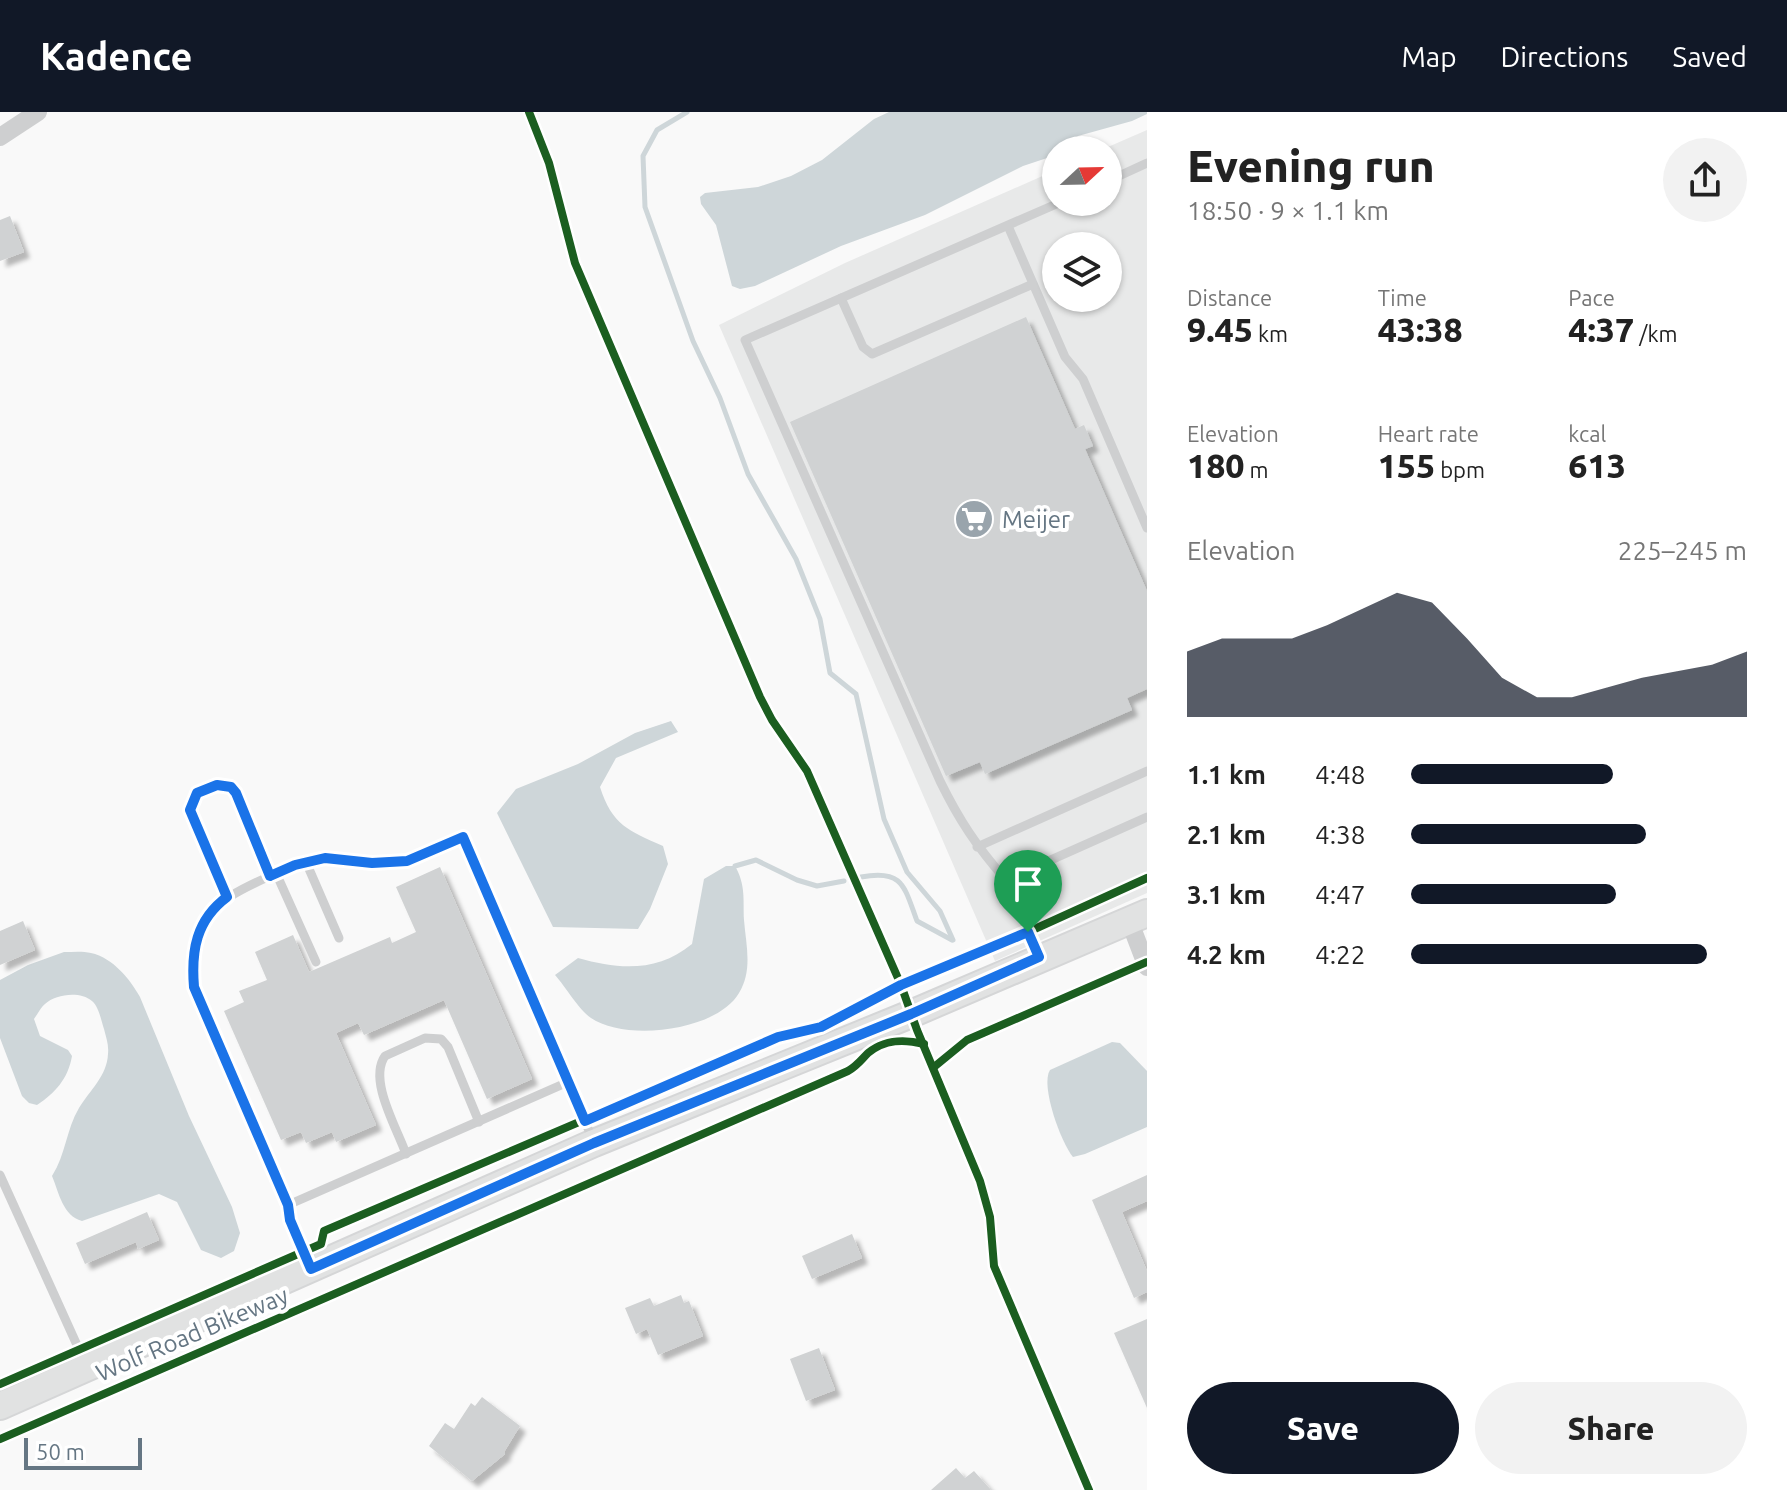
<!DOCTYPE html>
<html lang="en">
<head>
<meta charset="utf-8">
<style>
  :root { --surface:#fff; --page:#f2f2f2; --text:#222; --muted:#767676; --accent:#111827 }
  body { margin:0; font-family:Ubuntu,sans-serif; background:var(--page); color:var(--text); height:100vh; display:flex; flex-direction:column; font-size:30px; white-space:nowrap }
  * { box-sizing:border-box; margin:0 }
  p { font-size:26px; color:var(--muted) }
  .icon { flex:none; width:44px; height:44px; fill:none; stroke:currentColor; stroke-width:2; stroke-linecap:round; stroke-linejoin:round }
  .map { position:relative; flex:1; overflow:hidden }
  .details { display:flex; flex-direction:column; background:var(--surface); width:640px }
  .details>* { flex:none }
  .needle { width:52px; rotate:68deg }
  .fabs { position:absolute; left:1042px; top:24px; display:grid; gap:16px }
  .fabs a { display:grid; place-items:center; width:80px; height:80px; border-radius:50%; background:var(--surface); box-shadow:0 2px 6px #0004; font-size:40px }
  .scale { position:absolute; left:24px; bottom:20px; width:118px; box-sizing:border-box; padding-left:8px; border:4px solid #657683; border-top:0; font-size:22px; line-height:28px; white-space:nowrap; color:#657683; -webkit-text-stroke:6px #fff; paint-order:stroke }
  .pin { position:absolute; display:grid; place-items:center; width:68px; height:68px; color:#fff; margin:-82px -34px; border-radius:50% 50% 50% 0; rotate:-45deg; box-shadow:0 0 8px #0007 }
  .pin .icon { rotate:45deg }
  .round { display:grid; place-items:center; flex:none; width:84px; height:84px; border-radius:42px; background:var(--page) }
  .headline { display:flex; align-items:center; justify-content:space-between; height:136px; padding:0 40px }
  h1 { font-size:44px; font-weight:800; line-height:60px }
  .stats { display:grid; grid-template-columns:repeat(3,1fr); gap:12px; height:136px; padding:8px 40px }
  .stats div { display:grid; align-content:center }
  .stats b { font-size:34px; font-weight:800 }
  .stats small { font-size:22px; font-weight:400 }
  .stats p { font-size:22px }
  .chart { height:224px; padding:16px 40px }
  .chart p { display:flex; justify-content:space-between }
  .chart svg { width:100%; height:144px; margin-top:8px; fill:var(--accent); opacity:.7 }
  .button { display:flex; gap:16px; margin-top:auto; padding:16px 40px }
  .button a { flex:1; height:92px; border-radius:48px; background:var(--accent); color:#fff; font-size:32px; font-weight:800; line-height:92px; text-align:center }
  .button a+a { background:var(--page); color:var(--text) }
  ul { padding:0 40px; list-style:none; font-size:26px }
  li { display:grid; grid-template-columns:128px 96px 1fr; align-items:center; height:60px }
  li i { height:20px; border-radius:10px; background:var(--accent) }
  header { display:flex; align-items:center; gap:48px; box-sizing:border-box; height:112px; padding:0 40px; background:var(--accent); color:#fff }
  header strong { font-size:38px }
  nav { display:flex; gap:44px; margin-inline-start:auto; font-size:28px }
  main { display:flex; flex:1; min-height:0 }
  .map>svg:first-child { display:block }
  .built { fill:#e8e9e9; fill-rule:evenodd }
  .water { fill:#ced6d9 }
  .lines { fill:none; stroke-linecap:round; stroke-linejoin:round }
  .stream { stroke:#ced6d9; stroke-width:5 }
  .building { fill:#d0d2d3; filter:url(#shadow) }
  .secondary-casing { stroke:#d5d6d7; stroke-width:30 }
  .lane { stroke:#cecfd0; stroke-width:9 }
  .street { stroke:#cecfd0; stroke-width:18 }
  .secondary { stroke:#e1e2e2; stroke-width:26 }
  .cycleway-casing { stroke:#fff; stroke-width:13 }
  .cycleway { stroke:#1b5e20; stroke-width:8 }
  .route-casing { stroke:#fff; stroke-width:16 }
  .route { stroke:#1a73e8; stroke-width:10 }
  .labels { text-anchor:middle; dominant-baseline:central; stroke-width:8; stroke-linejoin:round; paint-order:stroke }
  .poi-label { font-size:24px; fill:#657683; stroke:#fff; text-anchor:start }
  .street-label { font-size:24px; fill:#657683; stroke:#fff }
</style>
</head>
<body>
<header>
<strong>Kadence</strong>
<nav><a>Map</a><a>Directions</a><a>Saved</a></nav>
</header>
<main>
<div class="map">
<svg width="1147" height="1378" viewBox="0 0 1147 1378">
  <defs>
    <filter id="shadow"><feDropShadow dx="6" dy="6" stdDeviation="2" flood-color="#0004"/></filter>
  </defs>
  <rect width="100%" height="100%" fill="#f9f9f9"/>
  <!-- built -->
  <path class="built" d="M 1147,18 L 1147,781 L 995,849 L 719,213 L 845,151 L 1056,58 L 1056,90 L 1108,90 L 1108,38 L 1101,38 ZM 1056,134 L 1108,134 L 1108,186 L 1056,186 Z"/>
  <!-- water -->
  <g class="water">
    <polygon points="889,0 1147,0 1147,2 1132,9 1078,24 1066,38 1056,38 1056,43 1023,54 925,103 841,134 755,174 740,177 732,174 716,113 701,92 700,85 705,81 758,75 791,64 822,48 874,7"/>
    <path d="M 671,609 L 678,620 L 616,646 L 600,675 C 612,713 629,719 663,734 L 668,752 L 650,797 L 638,817 L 553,815 L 497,701 L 516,677 L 578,652 L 635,621 Z"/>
    <path d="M 726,754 L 735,754 C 746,773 743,788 744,808 C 746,833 753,858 739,881 C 717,919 626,930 591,906 C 579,898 565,874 555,863 L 578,846 C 620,858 658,860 692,832 L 704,767 Z"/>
    <path d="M 64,840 C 73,840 83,839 91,841 C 113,846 130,867 140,885 L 189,1004 L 232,1095 L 240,1121 L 234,1139 L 221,1146 L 201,1138 L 177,1090 L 159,1082 L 82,1109 C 63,1104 59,1081 52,1064 C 66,1042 66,1018 79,996 C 90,978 107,964 108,942 C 109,933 106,925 104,917 C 101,908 99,895 92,889 C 80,879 56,882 45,892 C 41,895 37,903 34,907 L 40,924 L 68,938 L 72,944 C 68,967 55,981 37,993 L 29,991 L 22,984 L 0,926 L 0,868 L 28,853 Z"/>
    <path d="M 1112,930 L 1120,931 L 1147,959 L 1147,1015 L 1085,1042 L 1073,1045 C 1061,1031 1040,973 1050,958 Z"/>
  </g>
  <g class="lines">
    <!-- stream -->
    <g class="stream">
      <polyline points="687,0 657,18 643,44 645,95 693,229 720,286 748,362 796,447 820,507 830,561 856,582 884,707 907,760 940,799 953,828"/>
      <polyline points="735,754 756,748 797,768 817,774 844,769"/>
      <path d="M 861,765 C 903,757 904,774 917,809 L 952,828"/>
    </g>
  </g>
  <!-- building -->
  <g class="building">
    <polygon points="10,104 24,140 0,149 0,108"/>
    <polygon points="1026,205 1075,317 1084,313 1093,334 1085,337 1147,479 1147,577 1127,586 1132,598 985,662 980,650 946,664 790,310"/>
    <polygon points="440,755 532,967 487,987 444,888 364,923 358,911 336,921 376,1013 336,1030 332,1020 306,1031 301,1020 281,1028 224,899 244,890 239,879 267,868 255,840 293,823 309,860 390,825 392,831 416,820 396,775"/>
    <polygon points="23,809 35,838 0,853 0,819"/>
    <polygon points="1147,1063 1147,1089 1122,1100 1147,1159 1147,1180 1134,1186 1092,1088"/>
    <polygon points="147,1100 159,1128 138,1137 136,1130 85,1152 76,1131"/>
    <polygon points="852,1122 862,1146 812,1167 802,1144"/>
    <polygon points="681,1183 684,1191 689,1189 703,1224 658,1243 647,1217 636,1222 625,1196 650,1186 654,1194"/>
    <polygon points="1147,1207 1147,1296 1114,1221"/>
    <polygon points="819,1236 835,1278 806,1289 790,1247"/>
    <polygon points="482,1285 520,1314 504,1340 505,1342 472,1369 429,1334 445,1311 454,1317 471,1291 475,1294"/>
    <polygon points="956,1356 965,1366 974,1359 991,1378 931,1378"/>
  </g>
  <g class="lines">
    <!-- secondary casing -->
    <g class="secondary-casing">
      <polyline id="secondary" points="0,1294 594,1031 911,902 1147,801"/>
    </g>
    <!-- lane -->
    <g class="lane">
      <polyline points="1108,69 1147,51"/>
      <polyline points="1008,114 1065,245 1083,267 1147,416"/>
      <polyline points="841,186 863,235 872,242 1033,172"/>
      <polyline points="977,735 1147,659"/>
      <polyline points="306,750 339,826"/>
      <polyline points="276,761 316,850"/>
      <path d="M 1006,768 C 977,735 959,708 940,669 L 745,228 L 1061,90"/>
      <path d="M 227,785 L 190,698 L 197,681 C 211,675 224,667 236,681 L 270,764"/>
      <polyline points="1039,845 1006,768 1147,705"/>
      <path d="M 406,1042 C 397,1016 368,968 385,944 L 425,926 L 441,927 L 448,935 L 479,1010"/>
      <polyline points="0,1063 86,1253"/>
      <polyline points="288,1093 568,970"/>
      <path d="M 310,1155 L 290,1108 L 288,1093 L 194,875 C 189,808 210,791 268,765 C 286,757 306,747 327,746 C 353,745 380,756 406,749 C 426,744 445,733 463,725 L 593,1028"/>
    </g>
    <!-- street -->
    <g class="street">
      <polyline points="0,25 38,0"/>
      <polyline points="1129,808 1147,855"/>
    </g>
    <!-- secondary -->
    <use href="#secondary" class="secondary"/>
    <!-- cycleway casing -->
    <g class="cycleway-casing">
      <g id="cycleway">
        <polyline points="529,0 549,51 575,151 760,585 772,608 807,659 901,873 917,918 980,1069 990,1105 994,1154 1089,1378"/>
        <polyline points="934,955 967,928 1147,850"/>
        <polyline points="0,1272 321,1132 324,1119 778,925 821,915 901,873 1028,820 1147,766"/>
        <path d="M 0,1327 L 848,959 C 857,954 861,948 868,941 C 885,927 904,927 924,932"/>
      </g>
    </g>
    <!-- cycleway -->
    <use href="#cycleway" class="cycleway"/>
  </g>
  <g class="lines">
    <!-- route casing -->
    <g class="route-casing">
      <path id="route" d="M 217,673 L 231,675 L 236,681 L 270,764 L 295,753 L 325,746 L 372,751 L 407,749 L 463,725 L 585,1009 L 778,925 L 821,915 L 901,873 L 1028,820 L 1039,845 L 911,902 L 594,1031 L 311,1157 L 290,1108 L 288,1093 L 194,875 C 191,839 196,808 227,785 L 190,698 L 197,681 Z"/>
    </g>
    <!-- route -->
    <use href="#route" class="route"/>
  </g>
  <!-- icons -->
  <defs>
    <g id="supermarket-disc" transform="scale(2)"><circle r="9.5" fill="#99a4ac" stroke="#fff"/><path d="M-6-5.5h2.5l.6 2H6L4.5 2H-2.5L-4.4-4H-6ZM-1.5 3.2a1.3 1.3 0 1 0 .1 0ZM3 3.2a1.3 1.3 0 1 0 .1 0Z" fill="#fff"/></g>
  </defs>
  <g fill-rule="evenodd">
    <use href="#supermarket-disc" x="974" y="407"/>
  </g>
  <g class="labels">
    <!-- poi labels -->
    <g class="poi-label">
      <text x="1002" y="407">Meijer</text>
    </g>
    <!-- street labels -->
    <g class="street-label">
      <text transform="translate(192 1222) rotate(-23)">Wolf Road Bikeway</text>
    </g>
  </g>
</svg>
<div class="fabs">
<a><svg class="needle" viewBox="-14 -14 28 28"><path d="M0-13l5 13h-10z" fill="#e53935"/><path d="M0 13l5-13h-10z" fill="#767676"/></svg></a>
<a><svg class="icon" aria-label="layers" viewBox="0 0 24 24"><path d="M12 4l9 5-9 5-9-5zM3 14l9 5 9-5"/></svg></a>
</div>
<div class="scale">50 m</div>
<div class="pin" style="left:1028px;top:820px;background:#1e9e55"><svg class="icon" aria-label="arrive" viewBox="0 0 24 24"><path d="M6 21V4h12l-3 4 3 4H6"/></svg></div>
</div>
<section class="details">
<div class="headline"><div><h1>Evening run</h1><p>18:50 · 9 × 1.1 km</p></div><a class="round"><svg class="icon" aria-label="share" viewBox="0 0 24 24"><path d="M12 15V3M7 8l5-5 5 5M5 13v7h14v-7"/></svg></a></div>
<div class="stats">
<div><p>Distance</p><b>9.45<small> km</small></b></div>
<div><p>Time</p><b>43:38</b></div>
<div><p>Pace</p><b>4:37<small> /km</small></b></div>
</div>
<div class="stats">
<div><p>Elevation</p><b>180<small> m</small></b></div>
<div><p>Heart rate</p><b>155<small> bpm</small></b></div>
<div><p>kcal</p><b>613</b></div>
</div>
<div class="chart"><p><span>Elevation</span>225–245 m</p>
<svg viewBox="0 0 160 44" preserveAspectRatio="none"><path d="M0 44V24L10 20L20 20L30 20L40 16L50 11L60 6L70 9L80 20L90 32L100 38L110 38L120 35L130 32L140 30L150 28L160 24V44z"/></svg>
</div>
<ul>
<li><b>1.1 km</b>4:48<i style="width:60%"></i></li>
<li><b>2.1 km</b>4:38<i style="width:70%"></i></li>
<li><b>3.1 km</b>4:47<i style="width:61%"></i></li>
<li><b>4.2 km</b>4:22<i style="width:88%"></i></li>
</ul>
<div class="button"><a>Save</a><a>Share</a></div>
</section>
</main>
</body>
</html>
